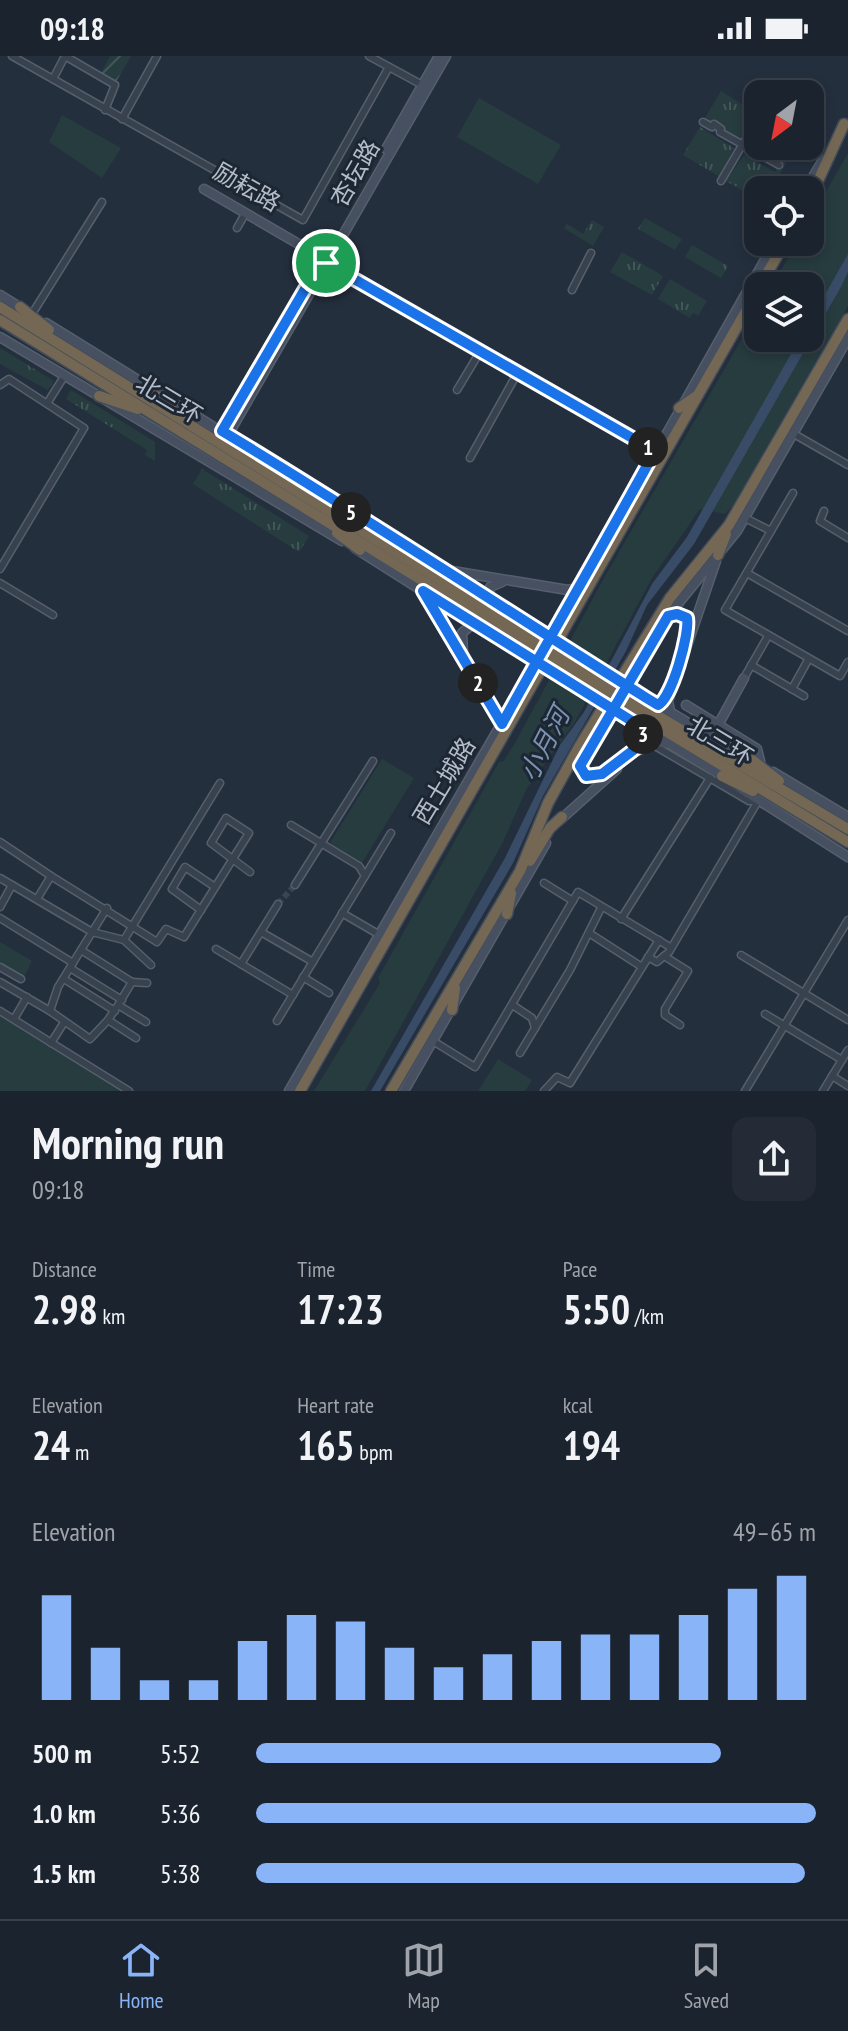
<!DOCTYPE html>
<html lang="en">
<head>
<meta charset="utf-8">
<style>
  :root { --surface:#1b232e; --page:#242b36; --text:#f1f3f6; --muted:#a0a4aa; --line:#39404a; --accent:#8ab4f8 }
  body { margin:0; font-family:"PT Sans Narrow","Noto Sans SC",sans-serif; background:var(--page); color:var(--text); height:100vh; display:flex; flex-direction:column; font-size:30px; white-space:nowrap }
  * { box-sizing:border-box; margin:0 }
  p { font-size:26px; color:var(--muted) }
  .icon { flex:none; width:44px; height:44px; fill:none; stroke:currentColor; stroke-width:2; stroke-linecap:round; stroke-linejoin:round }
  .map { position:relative; height:1035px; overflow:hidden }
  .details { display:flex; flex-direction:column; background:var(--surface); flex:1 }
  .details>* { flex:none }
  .needle { width:52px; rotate:212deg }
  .controls { position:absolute; left:744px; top:24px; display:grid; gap:16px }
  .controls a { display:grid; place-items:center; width:80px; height:80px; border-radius:16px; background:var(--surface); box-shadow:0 4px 12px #0003,0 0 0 2px var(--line); font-size:40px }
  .pin { position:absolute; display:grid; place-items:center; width:68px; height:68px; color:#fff; margin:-34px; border:4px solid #fff; border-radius:50%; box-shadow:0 2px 8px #0007 }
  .km { position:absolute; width:40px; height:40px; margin:-20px; border-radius:50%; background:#222; color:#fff; font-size:22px; line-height:40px; text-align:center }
  .round { display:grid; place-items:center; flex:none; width:84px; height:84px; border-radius:16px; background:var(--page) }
  .head { display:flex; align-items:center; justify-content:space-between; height:136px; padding:0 32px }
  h1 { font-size:44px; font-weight:700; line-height:60px }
  .stats { display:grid; grid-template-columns:repeat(3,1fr); gap:12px; height:136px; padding:8px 32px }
  .stats div { display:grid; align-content:center }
  .stats b { font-size:40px; font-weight:700 }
  .stats small { font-size:22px; font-weight:400 }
  .stats p { font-size:22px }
  .chart { height:224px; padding:16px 32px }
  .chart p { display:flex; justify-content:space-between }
  .chart svg { width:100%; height:144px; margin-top:8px; stroke:var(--accent); stroke-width:6 }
  ul { padding:0 32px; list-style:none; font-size:26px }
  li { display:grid; grid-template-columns:128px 96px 1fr; align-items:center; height:60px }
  li i { height:20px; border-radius:10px; background:var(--accent) }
  .status { display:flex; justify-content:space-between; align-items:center; height:56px; padding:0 40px; background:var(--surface); direction:ltr }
  .status svg { height:22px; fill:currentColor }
  .menu { display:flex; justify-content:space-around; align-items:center; height:112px; border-top:2px solid var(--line); background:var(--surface); font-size:22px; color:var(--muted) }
  .menu a { display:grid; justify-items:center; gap:4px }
  .menu .on { color:var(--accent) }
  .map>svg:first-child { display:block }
  .grass { fill:url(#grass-tufts) }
  .park { fill:#263c3f }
  .garden { fill:url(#garden-furrows) }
  .water { fill:#394c67 }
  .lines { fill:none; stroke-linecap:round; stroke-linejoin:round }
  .street-tunnel { stroke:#3a4453; stroke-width:6; stroke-dasharray:6 3; stroke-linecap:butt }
  .street-casing { stroke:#565f6c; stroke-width:9 }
  .secondary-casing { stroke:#565f6c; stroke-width:11 }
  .highway-casing { stroke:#434c59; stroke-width:13 }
  .street { stroke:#38414e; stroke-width:6 }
  .secondary { stroke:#465061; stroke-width:8 }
  .highway { stroke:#746855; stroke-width:10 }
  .secondary-bridge-casing { stroke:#565f6c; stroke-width:11; stroke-linecap:butt }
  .highway-bridge-casing { stroke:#434c59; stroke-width:13; stroke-linecap:butt }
  .secondary-bridge { stroke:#465061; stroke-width:8 }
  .highway-bridge { stroke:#746855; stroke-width:10 }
  .route-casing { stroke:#fff; stroke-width:16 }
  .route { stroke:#1a73e8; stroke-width:10 }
  .labels { text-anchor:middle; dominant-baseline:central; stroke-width:6; stroke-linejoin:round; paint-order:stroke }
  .street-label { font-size:24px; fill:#b4bcc9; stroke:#1d2633 }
  .water-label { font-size:26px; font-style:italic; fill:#7c92b1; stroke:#1d2633 }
</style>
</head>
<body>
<div class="status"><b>09:18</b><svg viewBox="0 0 49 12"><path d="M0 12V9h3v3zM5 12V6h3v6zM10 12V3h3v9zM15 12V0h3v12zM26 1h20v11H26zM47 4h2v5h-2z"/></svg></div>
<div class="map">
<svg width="848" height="1035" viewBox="0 0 848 1035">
  <defs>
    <pattern id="grass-tufts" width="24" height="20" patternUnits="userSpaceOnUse" patternTransform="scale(2)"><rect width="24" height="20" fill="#263c3f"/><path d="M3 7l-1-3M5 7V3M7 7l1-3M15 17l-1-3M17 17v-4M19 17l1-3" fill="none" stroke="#435659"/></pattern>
    <pattern id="garden-furrows" width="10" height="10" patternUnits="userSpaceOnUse" patternTransform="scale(2)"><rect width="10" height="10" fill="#263c3f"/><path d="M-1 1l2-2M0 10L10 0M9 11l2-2" fill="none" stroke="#435659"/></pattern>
  </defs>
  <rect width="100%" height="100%" fill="#242f3e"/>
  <!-- grass -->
  <g class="grass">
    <polygon points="721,35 757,58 740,82 705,62"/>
    <polygon points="758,68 758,90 796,90 771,134 758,134 758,143 726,125 744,99 775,116 781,107 749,86"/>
    <polygon points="700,71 734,92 720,121 683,99"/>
    <polygon points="645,162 682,183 675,194 638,173"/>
    <polygon points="592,164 604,171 593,190 564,172 567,168 583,178"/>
    <polygon points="692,189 728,210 721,222 685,201"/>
    <polygon points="622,196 663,220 652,239 610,216"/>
    <polygon points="670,223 707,245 698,260 693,257 690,262 658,243"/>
    <polygon points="0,292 54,325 48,334 0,308"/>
    <polygon points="71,334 155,386 155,405 145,399 147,394 66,343"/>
    <polygon points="202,413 309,480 299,496 193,428"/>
  </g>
  <!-- park -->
  <g class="park">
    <polygon points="479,42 561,89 538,128 457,81"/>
    <polygon points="62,59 121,92 102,122 49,86"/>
    <polygon points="848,97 848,250 733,449 725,458 700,453 652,522 575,666 527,732 503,786 365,1035 314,1035 380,927 378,922 499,706 503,706 515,687 604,522 758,255 758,282 810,282 810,230 772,230 797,186 810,186 810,164"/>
    <polygon points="382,703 414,722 362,807 330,787"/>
    <polygon points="0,886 32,905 23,923 0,910"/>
    <polygon points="0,960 120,1035 0,1035"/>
    <polygon points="498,1003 532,1024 525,1035 478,1035"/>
  </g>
  <!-- garden -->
  <polygon class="garden" points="110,0 131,0 116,26 101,17"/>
  <!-- water -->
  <polygon class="water" points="848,198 848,216 842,229 694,488 647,549 626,595 543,740 513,807 380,1035 371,1035 505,802 560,689 584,656 652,528 687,481 800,282 810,282 810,265"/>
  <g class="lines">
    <!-- street-tunnel -->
    <polyline class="street-tunnel" points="278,848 295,829"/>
    <!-- street casing -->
    <g class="street-casing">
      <g id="street">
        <polyline points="12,0 303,164 389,11"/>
        <polyline points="65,0 115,29 105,54"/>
        <polyline points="369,0 426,31"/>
        <polyline points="53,23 65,0"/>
        <polyline points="122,63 157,0"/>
        <polyline points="703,66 712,71 714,68 721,73 720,76 779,109"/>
        <polyline points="721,125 758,62"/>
        <polyline points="237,172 245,158"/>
        <polyline points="572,234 591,197"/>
        <polyline points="32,258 102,146"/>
        <polyline points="0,329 9,323 84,372 0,513"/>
        <polyline points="457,334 481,294"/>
        <polyline points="48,346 65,319"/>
        <polyline points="794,378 848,409"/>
        <polyline points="470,402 518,316"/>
        <polyline points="793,437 725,554 840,620 848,606"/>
        <polyline points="824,455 820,465 848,482"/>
        <polyline points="745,462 771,475"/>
        <polyline points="747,517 848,575"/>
        <polyline points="0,527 53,559"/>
        <polyline points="751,609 804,640"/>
        <polyline points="744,622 768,580"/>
        <polyline points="792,633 808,604"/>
        <polyline points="291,769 359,810 365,820"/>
        <polyline points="0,786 51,820"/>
        <polyline points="0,822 12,829"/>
        <polyline points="544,827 573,845"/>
        <polyline points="295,829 373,705"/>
        <polyline points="37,843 51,820 157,886 166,873 184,881 249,777 226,762 211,787 250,816"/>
        <polyline points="0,851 12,829 92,876 124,884 220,727"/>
        <polyline points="107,852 58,931 50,955 90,983 108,964"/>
        <polyline points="201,854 172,833 185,811 215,831"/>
        <polyline points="342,857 378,878"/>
        <polyline points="0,862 73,907"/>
        <polyline points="621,863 710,722"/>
        <polyline points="261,876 313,906"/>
        <polyline points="589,877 642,911"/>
        <polyline points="124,884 151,909"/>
        <polyline points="216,893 293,939"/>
        <polyline points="81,894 132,926 118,949 146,966"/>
        <polyline points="741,899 848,964"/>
        <polyline points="664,900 688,915 665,953 665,959 680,969"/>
        <polyline points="648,901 657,906 669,896 758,745 749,745 655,690"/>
        <polyline points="241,908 278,848"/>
        <polyline points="0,911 21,923"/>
        <polyline points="70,912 122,944"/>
        <polyline points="303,921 329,937"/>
        <polyline points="64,923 115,955"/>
        <polyline points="0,926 50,955"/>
        <polyline points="132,926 147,927"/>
        <polyline points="514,950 532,962 535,972"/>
        <polyline points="116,952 108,964 136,982"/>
        <polyline points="0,955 129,1035"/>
        <polyline points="765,958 842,1004"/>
        <polyline points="14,963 27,941"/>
        <polyline points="277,965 391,777"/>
        <polyline points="433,985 475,1011 578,836 670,891"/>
        <polyline points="51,987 63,968"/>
        <polyline points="520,997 570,914 601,852"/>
        <polyline points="832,1020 848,1030"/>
        <polyline points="544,1035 557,1021 570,1027 659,884"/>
        <polyline points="745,1035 848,864"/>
        <polyline points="823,1035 848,994"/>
      </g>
    </g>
    <!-- secondary casing -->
    <g class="secondary-casing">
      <g id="secondary">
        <polyline points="386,93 439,0"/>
        <polyline points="204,133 655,395"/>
        <polyline points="805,134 823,104"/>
        <polyline points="0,239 24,254"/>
        <polyline points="294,253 319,209"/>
        <polyline points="46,267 354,458"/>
        <polyline points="0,281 342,485"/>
        <polyline points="222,375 277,282"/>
        <polyline points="228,379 446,0"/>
        <polyline points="365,465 524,565"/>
        <polyline points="355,492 508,589"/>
        <polyline points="446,514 568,534 578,532"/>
        <polyline points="425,539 502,668"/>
        <polyline points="488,543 490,531 502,526"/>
        <polyline points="669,560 677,558 687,562 688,577"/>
        <polyline points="549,586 775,186"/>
        <polyline points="463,597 462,577 470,570 476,570"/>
        <polyline points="624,635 668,560 737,475 848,282"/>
        <polyline points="648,643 754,706"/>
        <polyline points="686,649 757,693 761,709"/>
        <polyline points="615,651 580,710 586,720 602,718 644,686 635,667"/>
        <polyline points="670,655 668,645 716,505"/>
        <polyline points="718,669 744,622"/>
        <polyline points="640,670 727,723"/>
        <polyline points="640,694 655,686 669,688"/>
        <polyline points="773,716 848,761"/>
        <polyline points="741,733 848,801"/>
        <polyline points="559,765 617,713"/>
        <polyline points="289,1035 540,601"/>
        <polyline points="404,1035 546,787"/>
      </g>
    </g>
    <!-- highway casing -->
    <g class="highway-casing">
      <g id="highway">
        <polyline points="812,138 844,68"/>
        <polyline points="760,230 785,186"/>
        <polyline points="0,251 519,573"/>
        <polyline points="20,251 49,274"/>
        <polyline points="0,264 514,581"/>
        <polyline points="153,339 174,346"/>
        <polyline points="99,340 138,353"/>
        <polyline points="679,352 695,341"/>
        <polyline points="630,442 643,430"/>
        <polyline points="347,457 370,469"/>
        <polyline points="337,477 360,494"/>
        <polyline points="718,499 726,478"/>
        <polyline points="643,651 848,773"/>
        <polyline points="639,659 848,786"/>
        <polyline points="752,704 779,725"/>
        <polyline points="722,720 753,735"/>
        <polyline points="530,805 550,772 562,761"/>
        <polyline points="507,858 511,837"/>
        <polyline points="452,954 455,932"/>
        <polyline points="300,1035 758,234"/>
        <polyline points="391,1035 520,815 548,747 579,691 670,542 729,469 848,263"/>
      </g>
    </g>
    <!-- street -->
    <use href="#street" class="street"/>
    <!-- secondary -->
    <use href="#secondary" class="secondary"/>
    <!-- highway -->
    <use href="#highway" class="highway"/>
    <!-- secondary-bridge casing -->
    <g class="secondary-bridge-casing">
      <g id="secondary-bridge">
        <polyline points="524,565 648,643"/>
        <polyline points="508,589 635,667"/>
      </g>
    </g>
    <!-- highway-bridge casing -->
    <g class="highway-bridge-casing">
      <g id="highway-bridge">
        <polyline points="519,573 643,651"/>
        <polyline points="514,581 639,659"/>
      </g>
    </g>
    <!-- secondary-bridge -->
    <use href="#secondary-bridge" class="secondary-bridge"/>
    <!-- highway-bridge -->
    <use href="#highway-bridge" class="highway-bridge"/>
  </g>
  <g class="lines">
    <!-- route casing -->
    <g class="route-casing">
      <path id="route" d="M 326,207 L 655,395 C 605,487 552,577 502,668 L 423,535 L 635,667 L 644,686 L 602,718 L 586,720 L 580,710 L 668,560 L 677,558 L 687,562 C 690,577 672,642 658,649 L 648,643 C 506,554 366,462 222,375 L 322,204 L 326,207"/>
    </g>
    <!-- route -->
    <use href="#route" class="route"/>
  </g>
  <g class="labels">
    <!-- street labels -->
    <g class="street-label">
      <text transform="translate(355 117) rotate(-60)">杏坛路</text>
      <text transform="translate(247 131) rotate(30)">励耘路</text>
      <text transform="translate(169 343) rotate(31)">北三环</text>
      <text transform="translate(720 685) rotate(31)">北三环</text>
      <text transform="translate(444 725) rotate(-59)">西土城路</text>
    </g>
    <!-- water labels -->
    <g class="water-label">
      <text transform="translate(544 688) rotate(-63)">小月河</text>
    </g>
  </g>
</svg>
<div class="controls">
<a><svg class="needle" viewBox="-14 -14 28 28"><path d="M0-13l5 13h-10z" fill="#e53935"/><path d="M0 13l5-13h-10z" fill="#a0a4aa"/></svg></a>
<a><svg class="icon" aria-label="locate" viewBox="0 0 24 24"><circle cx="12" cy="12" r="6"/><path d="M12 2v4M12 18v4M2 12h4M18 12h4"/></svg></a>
<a><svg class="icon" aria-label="layers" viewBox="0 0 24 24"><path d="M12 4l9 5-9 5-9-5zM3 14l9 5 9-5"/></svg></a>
</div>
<div class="pin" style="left:326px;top:207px;background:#1e9e55"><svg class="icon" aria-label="arrive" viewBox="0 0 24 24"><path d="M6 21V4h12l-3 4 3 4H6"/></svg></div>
<b class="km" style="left:648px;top:391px">1</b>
<b class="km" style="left:478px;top:627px">2</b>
<b class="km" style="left:643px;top:678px">3</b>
<b class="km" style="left:351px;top:456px">5</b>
</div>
<section class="details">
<div class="head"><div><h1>Morning run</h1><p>09:18</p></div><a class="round"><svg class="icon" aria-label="share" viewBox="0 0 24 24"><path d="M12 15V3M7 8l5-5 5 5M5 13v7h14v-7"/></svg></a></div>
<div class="stats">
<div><p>Distance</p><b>2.98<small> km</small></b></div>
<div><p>Time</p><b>17:23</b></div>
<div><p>Pace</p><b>5:50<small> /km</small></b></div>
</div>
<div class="stats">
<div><p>Elevation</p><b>24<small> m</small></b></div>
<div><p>Heart rate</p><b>165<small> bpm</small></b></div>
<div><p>kcal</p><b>194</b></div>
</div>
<div class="chart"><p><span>Elevation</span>49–65 m</p>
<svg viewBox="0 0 160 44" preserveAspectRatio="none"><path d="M5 44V12M15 44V28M25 44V38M35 44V38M45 44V26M55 44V18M65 44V20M75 44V28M85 44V34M95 44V30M105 44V26M115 44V24M125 44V24M135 44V18M145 44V10M155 44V6"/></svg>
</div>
<ul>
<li><b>500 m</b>5:52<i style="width:83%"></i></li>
<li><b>1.0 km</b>5:36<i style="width:100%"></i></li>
<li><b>1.5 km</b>5:38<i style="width:98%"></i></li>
</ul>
</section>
<nav class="menu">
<a class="on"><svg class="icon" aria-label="home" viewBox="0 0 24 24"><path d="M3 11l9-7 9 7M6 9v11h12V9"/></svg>Home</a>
<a><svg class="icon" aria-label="map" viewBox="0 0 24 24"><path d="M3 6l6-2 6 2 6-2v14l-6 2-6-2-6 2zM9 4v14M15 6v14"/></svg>Map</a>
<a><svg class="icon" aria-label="saved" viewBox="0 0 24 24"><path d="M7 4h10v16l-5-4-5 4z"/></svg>Saved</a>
</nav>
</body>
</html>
